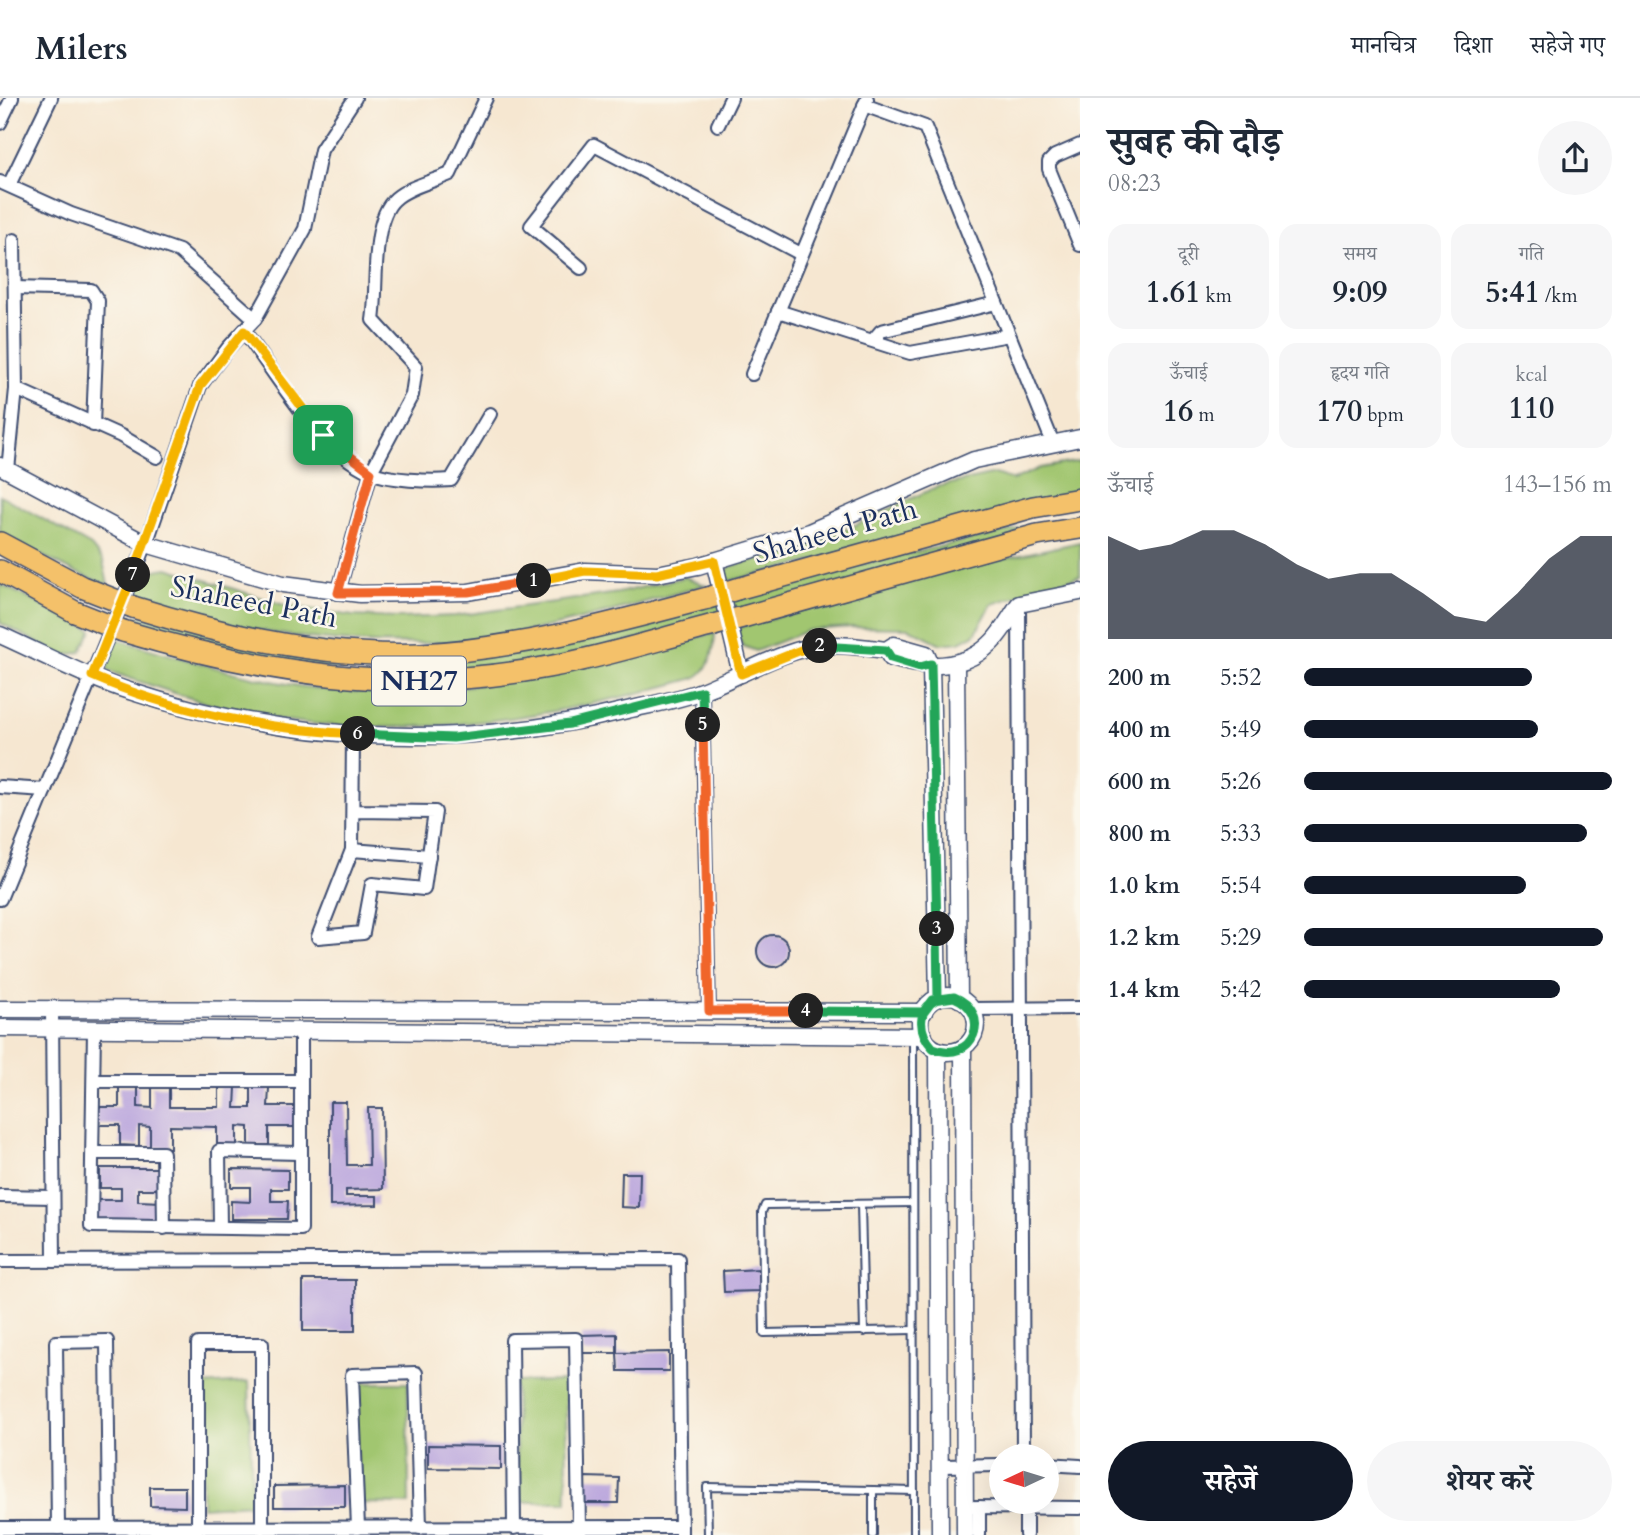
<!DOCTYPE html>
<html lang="hi">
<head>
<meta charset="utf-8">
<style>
  :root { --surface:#fff; --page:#f6f6f7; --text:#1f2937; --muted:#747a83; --line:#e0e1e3; --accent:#111827 }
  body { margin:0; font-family:Cardo,"Noto Serif Devanagari",serif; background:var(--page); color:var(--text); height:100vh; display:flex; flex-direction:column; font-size:26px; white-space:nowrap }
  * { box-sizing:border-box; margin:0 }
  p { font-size:23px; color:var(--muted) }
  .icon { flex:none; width:38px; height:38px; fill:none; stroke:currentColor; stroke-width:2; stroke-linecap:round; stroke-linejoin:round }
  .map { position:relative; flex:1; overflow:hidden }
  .details { display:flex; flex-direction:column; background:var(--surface); width:560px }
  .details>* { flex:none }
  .needle { width:46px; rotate:266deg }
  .controls { position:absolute; left:989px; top:1346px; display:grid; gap:14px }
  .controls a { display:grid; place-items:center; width:70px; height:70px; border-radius:50%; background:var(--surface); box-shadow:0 7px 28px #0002; font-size:35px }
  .pin { position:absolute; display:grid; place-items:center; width:60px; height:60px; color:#fff; margin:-30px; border-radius:14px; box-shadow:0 4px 10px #0006 }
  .km { position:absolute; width:35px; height:35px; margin:-18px; border-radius:50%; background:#222; color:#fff; font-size:19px; line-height:35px; text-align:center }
  .round { display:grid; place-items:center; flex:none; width:74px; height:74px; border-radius:37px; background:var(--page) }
  .overview { display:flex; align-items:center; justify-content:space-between; height:119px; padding:0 28px }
  h1 { font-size:38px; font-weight:700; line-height:52px }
  .stats { display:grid; grid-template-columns:repeat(3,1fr); gap:10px; height:119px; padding:7px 28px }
  .stats div { display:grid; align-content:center; border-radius:18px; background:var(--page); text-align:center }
  .stats b { font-size:30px; font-weight:700 }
  .stats small { font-size:19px; font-weight:400 }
  .stats p { font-size:19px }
  .chart { height:196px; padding:14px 28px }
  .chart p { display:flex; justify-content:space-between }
  .chart svg { width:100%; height:126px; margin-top:7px; fill:var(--accent); opacity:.7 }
  .cta { display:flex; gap:14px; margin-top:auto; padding:14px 28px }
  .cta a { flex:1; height:80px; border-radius:42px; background:var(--accent); color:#fff; font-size:28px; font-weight:700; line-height:80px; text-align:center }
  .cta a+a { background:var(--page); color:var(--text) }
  ul { padding:0 28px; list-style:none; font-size:23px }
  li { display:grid; grid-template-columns:112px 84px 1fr; align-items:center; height:52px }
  li i { height:18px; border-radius:9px; background:var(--accent) }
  header { display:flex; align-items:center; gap:42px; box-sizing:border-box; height:98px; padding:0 35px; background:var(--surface); border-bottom:2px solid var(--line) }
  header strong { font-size:33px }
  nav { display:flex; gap:38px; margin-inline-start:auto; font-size:24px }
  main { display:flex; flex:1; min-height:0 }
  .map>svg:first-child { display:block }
  .green { fill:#a1c670; stroke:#5e7a67; stroke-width:2 }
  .building { fill:#bba7dd }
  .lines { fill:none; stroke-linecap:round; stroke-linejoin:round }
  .service-casing { stroke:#3c4b6f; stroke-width:10 }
  .minor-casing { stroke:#3c4b6f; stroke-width:16 }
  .tertiary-casing { stroke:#3c4b6f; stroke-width:19 }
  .trunk-casing { stroke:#3c4b6f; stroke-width:24 }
  .service { stroke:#fff; stroke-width:6 }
  .minor { stroke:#fff; stroke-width:12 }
  .tertiary { stroke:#fff; stroke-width:16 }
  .trunk { stroke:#f4c16b; stroke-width:21 }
  .trunk-bridge-casing { stroke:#3c4b6f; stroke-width:24; stroke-linecap:butt }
  .trunk-bridge { stroke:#f4c16b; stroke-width:21 }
  .split-1-casing { stroke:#fff; stroke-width:14 }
  .split-2-casing { stroke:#fff; stroke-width:14 }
  .split-3-casing { stroke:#fff; stroke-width:14 }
  .split-4-casing { stroke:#fff; stroke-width:14 }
  .split-5-casing { stroke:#fff; stroke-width:14 }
  .split-6-casing { stroke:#fff; stroke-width:14 }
  .split-7-casing { stroke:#fff; stroke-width:14 }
  .split-8-casing { stroke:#fff; stroke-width:14 }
  .split-1 { stroke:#f0652b; stroke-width:9 }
  .split-2 { stroke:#f5b400; stroke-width:9 }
  .split-3 { stroke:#22a559; stroke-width:9 }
  .split-4 { stroke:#22a559; stroke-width:9 }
  .split-5 { stroke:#f0652b; stroke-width:9 }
  .split-6 { stroke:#22a559; stroke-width:9 }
  .split-7 { stroke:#f5b400; stroke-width:9 }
  .split-8 { stroke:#f5b400; stroke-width:9 }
  .labels { text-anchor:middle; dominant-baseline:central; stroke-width:5; stroke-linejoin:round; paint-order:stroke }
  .shield { fill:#fbf7ec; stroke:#5e6b89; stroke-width:2 }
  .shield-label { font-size:28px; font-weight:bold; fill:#1b2f5e }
  .street-label { font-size:30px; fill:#1b2f5e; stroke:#fbf7ec }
</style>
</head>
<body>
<header>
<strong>Milers</strong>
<nav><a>मानचित्र</a><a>दिशा</a><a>सहेजे गए</a></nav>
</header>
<main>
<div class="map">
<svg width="1080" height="1437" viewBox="0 0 1080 1437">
  <rect width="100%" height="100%" fill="#fbf7ec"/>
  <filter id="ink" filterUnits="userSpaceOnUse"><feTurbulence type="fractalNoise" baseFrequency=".0143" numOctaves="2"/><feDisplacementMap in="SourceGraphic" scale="14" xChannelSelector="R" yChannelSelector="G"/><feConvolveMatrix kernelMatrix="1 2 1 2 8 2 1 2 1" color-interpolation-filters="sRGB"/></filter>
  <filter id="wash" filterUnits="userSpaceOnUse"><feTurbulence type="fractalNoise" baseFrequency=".00686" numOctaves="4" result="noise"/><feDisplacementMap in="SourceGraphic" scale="28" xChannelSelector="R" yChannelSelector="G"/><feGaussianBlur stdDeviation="1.57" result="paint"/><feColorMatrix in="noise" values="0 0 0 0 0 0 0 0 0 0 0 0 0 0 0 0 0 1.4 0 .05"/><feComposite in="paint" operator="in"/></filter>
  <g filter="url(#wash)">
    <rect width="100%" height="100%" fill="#f6e7d1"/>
    <!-- green -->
    <g class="green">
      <polygon points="1080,363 1080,399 721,485 723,476 731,468 811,448 936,389 995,376 1013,382 1040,370"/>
      <polygon points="0,397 91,448 103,463 108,487 75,474 0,437"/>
      <path d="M 1080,417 L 1080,427 L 557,562 C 473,576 385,579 301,567 C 243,559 182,539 125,525 L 127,516 L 430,563 Z"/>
      <polygon points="1080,444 1080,478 992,506 975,536 960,544 941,546 909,530 853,529 809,532 756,553 743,548 733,531 905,482"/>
      <path d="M 168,470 L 284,507 L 353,518 L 399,520 L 455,518 L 618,495 L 686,479 L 705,487 C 635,507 565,528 493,539 C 378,556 238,539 131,496 C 139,477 148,472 168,470 Z"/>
      <polygon points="0,486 92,532 81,554 63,558 0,525"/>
      <path d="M 715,535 C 714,552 711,571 695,580 C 561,618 415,643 276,621 C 219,612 163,591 108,573 L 106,558 L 109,539 C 192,563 277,592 364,594 C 484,597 600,562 715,535 Z"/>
      <polygon points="566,1283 567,1404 517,1404 515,1284"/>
      <polygon points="249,1284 252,1406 202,1409 202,1287"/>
      <polygon points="353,1285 408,1285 409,1406 357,1405"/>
    </g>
    <g id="blocks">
      <!-- building -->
      <g class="building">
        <circle cx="773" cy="853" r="16"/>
        <polygon points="119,988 138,988 138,1009 152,1010 152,988 169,988 169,1009 219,1009 219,989 236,989 235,1010 251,1010 251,990 269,990 268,1008 296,1008 296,1029 269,1029 269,1047 249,1047 249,1029 237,1028 237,1047 217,1047 217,1029 170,1028 170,1050 150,1049 150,1029 139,1028 139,1048 120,1047 120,1027 96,1027 96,1009 119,1009"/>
        <polygon points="330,1004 346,1004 347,1067 369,1067 368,1010 382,1010 383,1091 346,1092 346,1098 377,1098 377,1107 330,1108"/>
        <polygon points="100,1070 162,1070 162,1091 138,1091 138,1103 161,1104 161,1123 98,1123 98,1102 121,1102 121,1090 100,1090"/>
        <polygon points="231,1071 288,1072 288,1091 271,1091 271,1103 288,1103 287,1121 231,1121 231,1103 250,1104 250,1089 231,1089"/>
        <polygon points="622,1075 640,1075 639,1110 621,1109"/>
        <polygon points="759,1171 760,1193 724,1194 723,1173"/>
        <rect x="303" y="1182" width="52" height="51"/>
        <polygon points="617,1236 617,1255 582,1255 581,1237"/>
        <polygon points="669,1254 669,1273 618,1273 617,1255"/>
        <polygon points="428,1347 501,1348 501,1371 428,1370"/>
        <polygon points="585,1379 619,1380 618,1405 585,1405"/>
        <polygon points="345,1387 345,1409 274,1409 274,1388"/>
        <polygon points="150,1389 185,1389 185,1409 150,1408"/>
      </g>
    </g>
  </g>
  <g filter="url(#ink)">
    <use href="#blocks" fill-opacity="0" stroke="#3c4b6f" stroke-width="2"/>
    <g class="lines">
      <!-- service casing -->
      <g class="service-casing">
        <g id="service">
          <polyline points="913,938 914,1437"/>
          <polyline points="913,1105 765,1107 762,1114 764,1235 914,1232"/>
          <polyline points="861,1107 864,1234"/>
          <polyline points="708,1437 707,1389 873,1392"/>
          <polyline points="873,1437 873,1392 914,1393"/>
        </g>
      </g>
      <!-- minor casing -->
      <g class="minor-casing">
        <g id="minor">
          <polyline points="864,7 925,29 1053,345"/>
          <polyline points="0,25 12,0"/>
          <polyline points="718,27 731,0"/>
          <polyline points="1080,47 1055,58 1049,64 1049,71 1080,147"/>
          <polyline points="0,84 71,116 179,153 255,221 228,250 200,288 146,446 0,801"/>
          <polyline points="9,87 51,0"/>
          <polyline points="581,170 531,128 594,47 801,156"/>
          <polyline points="15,190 91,192 98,203 93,327"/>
          <polyline points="778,213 910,255 1009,237"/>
          <polyline points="255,221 305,131 321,52 355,0"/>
          <path d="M 244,233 C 277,277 319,352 370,374 C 389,382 430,384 451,382 L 490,316"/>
          <polyline points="874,241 881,233 996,205"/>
          <polyline points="752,276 867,1"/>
          <polyline points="16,291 121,338 157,359"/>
          <polyline points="8,372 16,291 14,142"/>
          <path d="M 338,495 L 371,374 L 412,297 L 416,269 L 373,222 C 378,193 370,123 395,101 C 408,89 434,83 450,76 L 486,0"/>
          <polyline points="1019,506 1023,1358"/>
          <polyline points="702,593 709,913"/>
          <polyline points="353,636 352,752 318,839 363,835 372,786 424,791 435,714 354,713"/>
          <polyline points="0,689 45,692"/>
          <polyline points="352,752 429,758"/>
          <polyline points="52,911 54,1163"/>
          <polyline points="972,911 1080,910"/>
          <polyline points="94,983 301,983 301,1131 91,1128 94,931"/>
          <polyline points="301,983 301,932"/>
          <polyline points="93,1055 163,1055 164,1130"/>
          <polyline points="0,1098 53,1099"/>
          <polyline points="220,1129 219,1053 299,1055"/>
          <polyline points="0,1163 678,1161 681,1437"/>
          <polyline points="1046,1366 1080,1368"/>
          <polyline points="940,1368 1001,1367"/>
          <polyline points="965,1409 1080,1410"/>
          <polyline points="979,1409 979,1437"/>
          <polyline points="1026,1409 1026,1437"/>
          <polyline points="0,1430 681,1429"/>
          <polyline points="58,1430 56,1244 107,1243 109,1430"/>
          <polyline points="198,1430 198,1246 262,1246 262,1430"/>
          <polyline points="358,1430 352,1277 416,1275 420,1430"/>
          <polyline points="514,1430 512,1242 576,1241 579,1430"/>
        </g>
      </g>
      <!-- tertiary casing -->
      <g class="tertiary-casing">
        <g id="tertiary">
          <polyline points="0,368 146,446 283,486 360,496 468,494 585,473 657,476 698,468 809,434 974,362 1080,340"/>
          <polyline points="714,463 741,576"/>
          <path d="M 0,537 C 41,555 83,578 126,592 C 287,645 463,653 627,612 C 653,606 680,602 704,592 C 743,577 786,549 828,547 C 847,546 868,550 886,552 L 894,547 L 926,556 L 931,567 L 938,900"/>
          <path d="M 886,552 L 891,560 C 924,570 962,573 990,546 C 1001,536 1010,519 1019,506 L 1080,494"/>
          <polyline points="956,567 959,901"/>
          <circle cx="948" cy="926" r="28"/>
          <polyline points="0,911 924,914"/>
          <polyline points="0,930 924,938"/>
          <polyline points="963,950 965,1437"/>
          <polyline points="938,952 940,1437"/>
        </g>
      </g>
      <!-- trunk casing -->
      <g class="trunk-casing">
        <g id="trunk">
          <polyline points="0,445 82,489"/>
          <polyline points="0,473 75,514"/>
          <polyline points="737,491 1033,409 1080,401"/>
          <path d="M 133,509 C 225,538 324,560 421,556 C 519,551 614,525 708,500"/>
          <polyline points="743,519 1037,437 1080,430"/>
          <path d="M 123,533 C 266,576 400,597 548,569 C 604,559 659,541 714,527"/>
        </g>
      </g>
      <!-- service -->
      <use href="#service" class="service"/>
      <!-- minor -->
      <use href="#minor" class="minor"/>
      <!-- tertiary -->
      <use href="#tertiary" class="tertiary"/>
      <!-- trunk -->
      <use href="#trunk" class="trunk"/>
      <!-- trunk-bridge casing -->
      <g class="trunk-bridge-casing">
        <g id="trunk-bridge">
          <polyline points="82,489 133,509"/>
          <polyline points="708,500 737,491"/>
          <polyline points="75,514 123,533"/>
          <polyline points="714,527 743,519"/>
        </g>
      </g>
      <!-- trunk-bridge -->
      <use href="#trunk-bridge" class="trunk-bridge"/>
    </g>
  </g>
  <g class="lines" filter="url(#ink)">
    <!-- split-1 casing -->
    <g class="split-1-casing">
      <polyline id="split-1" points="323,337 371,374 338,495 468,494 534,483"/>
    </g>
    <!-- split-2 casing -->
    <g class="split-2-casing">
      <polyline id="split-2" points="534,483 585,473 657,476 714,463 741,576 806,550 820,548"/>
    </g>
    <!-- split-3 casing -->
    <g class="split-3-casing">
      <polyline id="split-3" points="820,548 886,552 891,560 920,569 931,566 937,831"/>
    </g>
    <!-- split-4 casing -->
    <g class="split-4-casing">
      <path id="split-4" d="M 806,913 L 924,914 L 933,902 L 954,899 C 994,915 973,967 933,950 C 918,934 916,911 938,901 L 937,831"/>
    </g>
    <!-- split-5 casing -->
    <g class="split-5-casing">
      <polyline id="split-5" points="703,627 709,913 806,913"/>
    </g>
    <!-- split-6 casing -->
    <g class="split-6-casing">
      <polyline id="split-6" points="358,636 453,640 570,626 702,593 703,627"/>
    </g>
    <!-- split-7 casing -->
    <g class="split-7-casing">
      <path id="split-7" d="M 133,477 L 92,578 C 174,614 268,632 358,636"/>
    </g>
    <!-- split-8 casing -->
    <g class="split-8-casing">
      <polyline id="split-8" points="133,477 200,288 244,233 323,337"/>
    </g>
    <!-- split-1 -->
    <use href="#split-1" class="split-1"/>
    <!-- split-2 -->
    <use href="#split-2" class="split-2"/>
    <!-- split-3 -->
    <use href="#split-3" class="split-3"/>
    <!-- split-4 -->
    <use href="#split-4" class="split-4"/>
    <!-- split-5 -->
    <use href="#split-5" class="split-5"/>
    <!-- split-6 -->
    <use href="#split-6" class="split-6"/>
    <!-- split-7 -->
    <use href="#split-7" class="split-7"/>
    <!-- split-8 -->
    <use href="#split-8" class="split-8"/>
  </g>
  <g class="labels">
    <!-- shield labels -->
    <rect class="shield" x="372" y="558.5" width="94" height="49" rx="5"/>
    <g class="shield-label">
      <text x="419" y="583">NH27</text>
    </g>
    <!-- street labels -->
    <g class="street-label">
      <text transform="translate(835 433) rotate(-16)">Shaheed Path</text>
      <text transform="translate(254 504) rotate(11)">Shaheed Path</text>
    </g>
  </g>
</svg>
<div class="controls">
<a><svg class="needle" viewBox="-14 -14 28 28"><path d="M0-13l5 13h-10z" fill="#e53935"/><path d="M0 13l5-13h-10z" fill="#747a83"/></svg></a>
</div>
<div class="pin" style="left:323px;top:337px;background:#1e9e55"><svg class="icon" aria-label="arrive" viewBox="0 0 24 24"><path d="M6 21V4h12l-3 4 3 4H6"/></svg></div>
<b class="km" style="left:534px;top:483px">1</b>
<b class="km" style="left:820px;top:548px">2</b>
<b class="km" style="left:937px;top:831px">3</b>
<b class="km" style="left:806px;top:913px">4</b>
<b class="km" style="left:703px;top:627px">5</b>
<b class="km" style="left:358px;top:636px">6</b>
<b class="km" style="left:133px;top:477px">7</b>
</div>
<section class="details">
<div class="overview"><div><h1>सुबह की दौड़</h1><p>08:23</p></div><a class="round"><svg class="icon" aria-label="share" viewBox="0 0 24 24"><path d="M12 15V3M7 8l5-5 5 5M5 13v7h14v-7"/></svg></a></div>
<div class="stats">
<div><p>दूरी</p><b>1.61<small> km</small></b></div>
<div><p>समय</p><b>9:09</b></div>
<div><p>गति</p><b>5:41<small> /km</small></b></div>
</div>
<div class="stats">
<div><p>ऊँचाई</p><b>16<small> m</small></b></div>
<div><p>हृदय गति</p><b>170<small> bpm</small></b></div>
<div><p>kcal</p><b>110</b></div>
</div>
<div class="chart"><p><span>ऊँचाई</span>143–156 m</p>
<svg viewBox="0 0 160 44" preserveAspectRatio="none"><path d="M0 44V8L10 13L20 11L30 6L40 6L50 11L60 18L70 23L80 21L90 21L100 28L110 36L120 38L130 28L140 16L150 8L160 8V44z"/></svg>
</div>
<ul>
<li><b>200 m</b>5:52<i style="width:74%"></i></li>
<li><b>400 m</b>5:49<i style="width:76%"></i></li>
<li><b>600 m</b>5:26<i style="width:100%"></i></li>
<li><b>800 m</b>5:33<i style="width:92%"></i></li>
<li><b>1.0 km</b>5:54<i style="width:72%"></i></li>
<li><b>1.2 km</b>5:29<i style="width:97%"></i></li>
<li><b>1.4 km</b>5:42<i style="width:83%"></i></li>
</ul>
<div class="cta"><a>सहेजें</a><a>शेयर करें</a></div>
</section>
</main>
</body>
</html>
